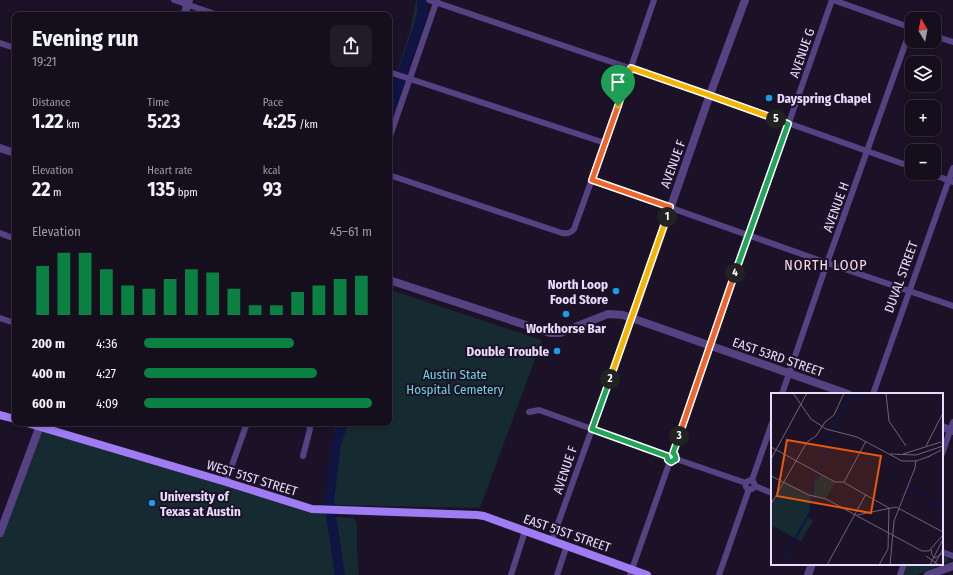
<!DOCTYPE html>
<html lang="en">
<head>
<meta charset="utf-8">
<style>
  :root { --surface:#150e1d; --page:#221c2a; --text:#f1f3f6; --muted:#9d9ca4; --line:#342e3b; --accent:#0b8043 }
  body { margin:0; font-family:"Fira Sans Condensed",sans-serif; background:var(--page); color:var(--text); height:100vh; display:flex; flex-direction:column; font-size:15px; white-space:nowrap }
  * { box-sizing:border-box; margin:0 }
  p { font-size:13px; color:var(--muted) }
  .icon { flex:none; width:22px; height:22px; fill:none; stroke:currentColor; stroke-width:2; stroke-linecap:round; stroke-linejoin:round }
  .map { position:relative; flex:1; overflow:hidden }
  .side { position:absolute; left:12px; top:12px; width:380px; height:414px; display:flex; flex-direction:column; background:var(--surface); border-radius:8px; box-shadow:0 2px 6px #0003,0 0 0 1px var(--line) }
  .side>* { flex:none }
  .needle { width:26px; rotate:350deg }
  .buttons { position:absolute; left:905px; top:12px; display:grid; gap:8px }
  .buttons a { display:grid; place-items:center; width:36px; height:36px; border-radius:8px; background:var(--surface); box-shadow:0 2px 6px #0003,0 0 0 1px var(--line); font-size:20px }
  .pin { position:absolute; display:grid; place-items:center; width:34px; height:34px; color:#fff; margin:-41px -17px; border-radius:50% 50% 50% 0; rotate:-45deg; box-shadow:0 0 4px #0007 }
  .pin .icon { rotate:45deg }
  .km { position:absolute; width:20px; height:20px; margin:-10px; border-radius:50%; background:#222; color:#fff; font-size:11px; line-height:20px; text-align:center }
  .round { display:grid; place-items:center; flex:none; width:42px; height:42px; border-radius:8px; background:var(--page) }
  .summary { display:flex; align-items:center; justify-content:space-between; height:68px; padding:0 20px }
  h1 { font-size:22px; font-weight:700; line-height:30px }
  .stats { display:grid; grid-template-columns:repeat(3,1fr); gap:6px; height:68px; padding:4px 20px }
  .stats div { display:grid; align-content:center }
  .stats b { font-size:20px; font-weight:700 }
  .stats small { font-size:11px; font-weight:400 }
  .stats p { font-size:11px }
  .chart { height:112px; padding:8px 20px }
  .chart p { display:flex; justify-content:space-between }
  .chart svg { width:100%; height:72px; margin-top:4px; stroke:var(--accent); stroke-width:6 }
  ul { padding:0 20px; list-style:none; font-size:13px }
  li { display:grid; grid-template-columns:64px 48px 1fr; align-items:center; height:30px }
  li i { height:10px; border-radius:5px; background:var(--accent) }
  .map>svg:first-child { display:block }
  .green { fill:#162a31 }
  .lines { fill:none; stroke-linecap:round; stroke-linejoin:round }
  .river { stroke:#0f1443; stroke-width:10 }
  .minor { stroke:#564182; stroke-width:6 }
  .tertiary { stroke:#564182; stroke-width:8 }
  .secondary { stroke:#9f7bf4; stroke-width:8 }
  .split-1-casing { stroke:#fff; stroke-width:8 }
  .split-2-casing { stroke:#fff; stroke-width:8 }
  .split-3-casing { stroke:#fff; stroke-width:8 }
  .split-4-casing { stroke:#fff; stroke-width:8 }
  .split-5-casing { stroke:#fff; stroke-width:8 }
  .split-6-casing { stroke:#fff; stroke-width:8 }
  .split-1 { stroke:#f0652b; stroke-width:5 }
  .split-2 { stroke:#f5b400; stroke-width:5 }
  .split-3 { stroke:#22a559; stroke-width:5 }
  .split-4 { stroke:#f0652b; stroke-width:5 }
  .split-5 { stroke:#22a559; stroke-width:5 }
  .split-6 { stroke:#f5b400; stroke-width:5 }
  .poi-dot { fill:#189dec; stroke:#1c1227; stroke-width:1.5 }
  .labels { text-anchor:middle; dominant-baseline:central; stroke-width:4; stroke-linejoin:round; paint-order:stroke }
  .street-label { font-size:13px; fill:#e8dbfc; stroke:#1c1227 }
  .poi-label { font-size:13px; font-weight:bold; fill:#e8dbfc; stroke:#1c1227; text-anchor:start }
  .park-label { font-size:13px; fill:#6cd4d7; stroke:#1c1227 }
  .neighbourhood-label { font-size:14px; letter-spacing:1px; fill:#fcdde8; stroke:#1c1227 }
  .inset-river { fill:none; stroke:#0f1443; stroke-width:2 }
  .inset-road { fill:none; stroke:#6e627c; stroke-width:1 }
  .view { fill:#e8590c; fill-opacity:0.15; stroke:#e8590c; stroke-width:2 }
  .inset-edge { fill:none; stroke:#e8dbfc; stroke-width:2 }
</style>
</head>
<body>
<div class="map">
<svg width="953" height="575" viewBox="0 0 953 575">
  <rect width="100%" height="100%" fill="#1c1227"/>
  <!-- green -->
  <g class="green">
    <polygon points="416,1 426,5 427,14 407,72 398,69 411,27"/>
    <polygon points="394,291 542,340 480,508 340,505 326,503 328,474 336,423 389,423 389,303"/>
    <polygon points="39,427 303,507 337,510 335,517 354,518 357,524 357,547 359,575 0,575 0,533"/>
    <polygon points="942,556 948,558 949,560 948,562 916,575 903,575 907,564 942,564"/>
  </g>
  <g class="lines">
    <!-- river -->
    <g class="river">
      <polyline points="389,113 420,22 422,12 422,0"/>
      <polyline points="340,575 329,502 336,444 343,423"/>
    </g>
    <!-- minor -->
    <g class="minor">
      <polyline points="174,0 218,15"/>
      <polyline points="429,0 706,94 912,167"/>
      <polyline points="833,0 912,28"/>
      <polyline points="934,36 953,42"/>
      <polyline points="0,43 15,48"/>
      <polyline points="389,72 605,143"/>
      <polyline points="389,139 437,0"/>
      <polyline points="929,173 953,182"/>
      <path d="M 389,175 L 562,233 C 568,234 571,233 574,229 L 605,143 L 654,0"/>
      <polyline points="592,180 827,263 953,306"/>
      <polyline points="0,233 15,239"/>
      <polyline points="0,318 15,323"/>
      <polyline points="782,394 827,263 911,28"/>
      <polyline points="873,394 953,168"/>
      <polyline points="529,412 539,410 667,456"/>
      <polyline points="673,453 832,0"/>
      <polyline points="942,454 953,422"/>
      <polyline points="303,456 310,429 309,426 306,423"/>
      <polyline points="676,459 746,483"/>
      <polyline points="752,480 772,423"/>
      <circle cx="750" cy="485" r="4.5"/>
      <polyline points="226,482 247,423"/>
      <polyline points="755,486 772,493"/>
      <polyline points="552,540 632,318"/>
      <polyline points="942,552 953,556"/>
      <polyline points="511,575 525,531"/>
      <polyline points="557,575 567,545"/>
      <polyline points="630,575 670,461"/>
      <polyline points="719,575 749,489"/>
      <polyline points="900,575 904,564"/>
    </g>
    <!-- tertiary -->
    <g class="tertiary">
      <polyline points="184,15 189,0"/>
      <polyline points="0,148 15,153"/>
      <polyline points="389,280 550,333 560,333 608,314 623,315 848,394"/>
      <polyline points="632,318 708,100 745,0"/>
      <polyline points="942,427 953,431"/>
      <polyline points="0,533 41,423"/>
      <polyline points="808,575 812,564"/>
      <polyline points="928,575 953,566"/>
    </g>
    <!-- secondary -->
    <g class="secondary">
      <polyline points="0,415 15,419"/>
      <polyline points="27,423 226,482 312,509 477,515 484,516 647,575"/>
    </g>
  </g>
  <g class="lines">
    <!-- split-1 casing -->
    <g class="split-1-casing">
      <polyline id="split-1" points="618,106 592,180 670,207 667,217"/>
    </g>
    <!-- split-2 casing -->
    <g class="split-2-casing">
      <polyline id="split-2" points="610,379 667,217"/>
    </g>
    <!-- split-3 casing -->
    <g class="split-3-casing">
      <polyline id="split-3" points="610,379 592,429 667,456 668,460 671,462 676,459 675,455 673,453 679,436"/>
    </g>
    <!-- split-4 casing -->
    <g class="split-4-casing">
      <polyline id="split-4" points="679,436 735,273"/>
    </g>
    <!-- split-5 casing -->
    <g class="split-5-casing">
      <polyline id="split-5" points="735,273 788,124 776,119"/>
    </g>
    <!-- split-6 casing -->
    <g class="split-6-casing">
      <polyline id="split-6" points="618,106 631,68 706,94 776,119"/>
    </g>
    <!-- split-1 -->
    <use href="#split-1" class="split-1"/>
    <!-- split-2 -->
    <use href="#split-2" class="split-2"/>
    <!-- split-3 -->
    <use href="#split-3" class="split-3"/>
    <!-- split-4 -->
    <use href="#split-4" class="split-4"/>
    <!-- split-5 -->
    <use href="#split-5" class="split-5"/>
    <!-- split-6 -->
    <use href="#split-6" class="split-6"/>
  </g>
  <!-- markers -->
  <g class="poi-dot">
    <circle cx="769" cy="98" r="4"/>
    <circle cx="616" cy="291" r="4"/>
    <circle cx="566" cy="314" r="4"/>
    <circle cx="557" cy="351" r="4"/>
    <circle cx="152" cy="503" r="4"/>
  </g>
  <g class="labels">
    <!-- street labels -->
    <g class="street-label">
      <text transform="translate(802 53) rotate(-71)">AVENUE G</text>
      <text transform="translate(673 164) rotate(-70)">AVENUE F</text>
      <text transform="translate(836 207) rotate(-70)">AVENUE H</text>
      <text transform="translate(901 277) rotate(-70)">DUVAL STREET</text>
      <text transform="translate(778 357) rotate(19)">EAST 53RD STREET</text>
      <text transform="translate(565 470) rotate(-71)">AVENUE F</text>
      <text transform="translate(252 478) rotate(17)">WEST 51ST STREET</text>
      <text transform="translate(567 533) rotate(19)">EAST 51ST STREET</text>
    </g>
    <!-- poi labels -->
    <g class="poi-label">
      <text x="777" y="98">Dayspring Chapel</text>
      <text x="608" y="284" text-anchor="end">North Loop<tspan x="608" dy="15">Food Store</tspan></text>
      <text x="566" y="328" text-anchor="middle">Workhorse Bar</text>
      <text x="549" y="351" text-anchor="end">Double Trouble</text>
      <text x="160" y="496">University of<tspan x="160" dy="15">Texas at Austin</tspan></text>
    </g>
    <!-- park labels -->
    <g class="park-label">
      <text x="455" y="374">Austin State<tspan x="455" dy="15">Hospital Cemetery</tspan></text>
    </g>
    <!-- neighbourhood labels -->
    <g class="neighbourhood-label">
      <text x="826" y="265">NORTH LOOP</text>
    </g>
  </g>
  <!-- overview -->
  <g transform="translate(771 393)">
    <rect width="172" height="172" fill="#1c1227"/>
    <path d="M 44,79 L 46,87 L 50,82 L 64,90 L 55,105 L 42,105 L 37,125 L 42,128 L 30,148 L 25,146 L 21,154 L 24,145 L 0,132 L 0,111 L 13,89 L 40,102 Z" fill="#162a31"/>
    <path class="inset-river" d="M 137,93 L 151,100M 151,101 L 162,110 L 172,112M 19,172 L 16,167 L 16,161 L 39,119 L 44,80 L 58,55 L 57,43 L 78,7 L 94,0"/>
    <path class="inset-road" d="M 22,0 L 40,26 L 55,36 L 86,44 L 131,68 L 145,68 L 159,63M 115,0 L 118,28 L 135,53M 155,53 L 172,20M 0,54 L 64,89 L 72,89 L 118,115M 119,61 L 145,62 L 172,53M 132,61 L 170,49M 157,64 L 170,57M 0,66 L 36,0M 0,83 L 38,102 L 55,106 L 151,158 L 158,158 L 171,143M 73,89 L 95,48M 0,111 L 36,49 L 45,43 L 54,29 L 63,22 L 73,0M 86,122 L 125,114 L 172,139M 160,156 L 161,162 L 164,165 L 172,160M 155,163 L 168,172M 56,172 L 95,101M 108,172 L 117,156 L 118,115M 119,172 L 123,128 L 144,75 L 145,67M 159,172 L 172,146M 163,172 L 172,156"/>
    <path class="view" d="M 16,47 L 110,63 L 100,120 L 6,103 Z"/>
    <rect width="172" height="172" class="inset-edge"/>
  </g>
</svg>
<div class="buttons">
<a><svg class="needle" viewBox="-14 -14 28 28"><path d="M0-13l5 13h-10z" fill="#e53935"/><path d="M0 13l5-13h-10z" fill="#9d9ca4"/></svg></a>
<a><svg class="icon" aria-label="layers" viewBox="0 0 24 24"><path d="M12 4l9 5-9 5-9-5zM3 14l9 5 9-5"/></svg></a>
<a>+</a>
<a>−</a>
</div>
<div class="pin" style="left:618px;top:106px;background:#1e9e55"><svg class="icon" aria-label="arrive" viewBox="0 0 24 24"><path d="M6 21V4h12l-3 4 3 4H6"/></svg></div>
<b class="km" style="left:667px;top:217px">1</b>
<b class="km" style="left:610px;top:379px">2</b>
<b class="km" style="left:679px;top:436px">3</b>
<b class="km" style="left:735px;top:273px">4</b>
<b class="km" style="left:776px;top:119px">5</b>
<section class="side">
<div class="summary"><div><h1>Evening run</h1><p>19:21</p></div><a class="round"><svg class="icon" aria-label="share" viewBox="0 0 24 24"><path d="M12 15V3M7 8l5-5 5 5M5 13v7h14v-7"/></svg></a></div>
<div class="stats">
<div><p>Distance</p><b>1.22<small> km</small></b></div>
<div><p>Time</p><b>5:23</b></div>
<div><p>Pace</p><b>4:25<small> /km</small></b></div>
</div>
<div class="stats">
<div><p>Elevation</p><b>22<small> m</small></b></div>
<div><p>Heart rate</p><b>135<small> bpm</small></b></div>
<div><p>kcal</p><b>93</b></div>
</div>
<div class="chart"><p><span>Elevation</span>45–61 m</p>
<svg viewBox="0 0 160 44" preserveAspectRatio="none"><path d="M5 44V14M15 44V6M25 44V6M35 44V16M45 44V26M55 44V28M65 44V22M75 44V16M85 44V18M95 44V28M105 44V38M115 44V38M125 44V30M135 44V26M145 44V22M155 44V20"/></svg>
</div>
<ul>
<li><b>200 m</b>4:36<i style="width:66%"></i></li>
<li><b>400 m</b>4:27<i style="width:76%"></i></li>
<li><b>600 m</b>4:09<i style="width:100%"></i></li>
</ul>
</section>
</div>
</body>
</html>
